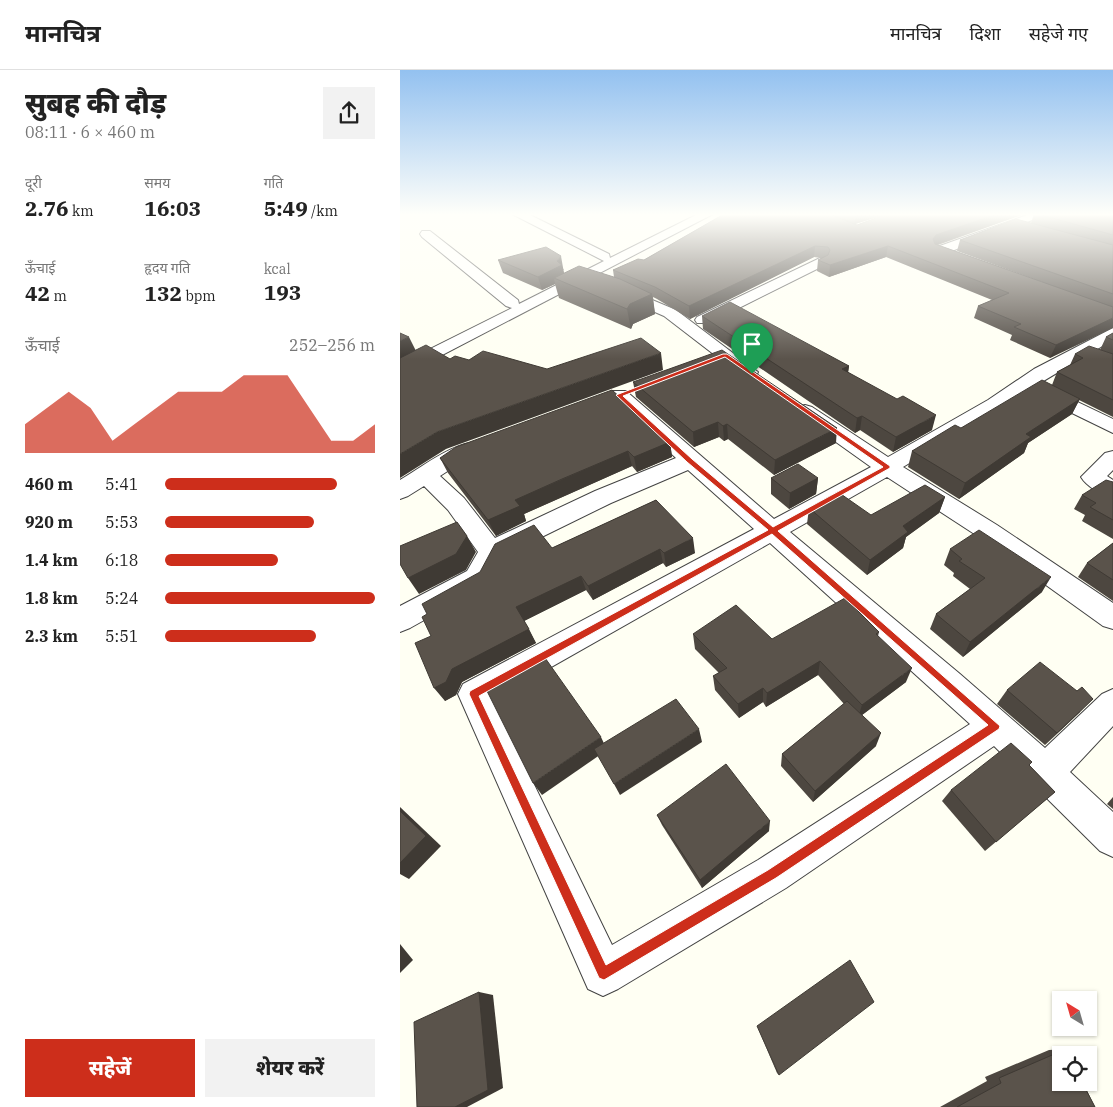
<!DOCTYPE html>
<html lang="hi">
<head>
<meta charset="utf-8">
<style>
  :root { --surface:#fff; --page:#f2f2f2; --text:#222; --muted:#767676; --line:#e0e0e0; --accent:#cd2e1b }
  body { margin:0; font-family:"IBM Plex Serif","Noto Sans Devanagari",serif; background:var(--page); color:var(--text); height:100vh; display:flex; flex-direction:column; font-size:19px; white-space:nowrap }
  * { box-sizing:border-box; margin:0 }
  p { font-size:16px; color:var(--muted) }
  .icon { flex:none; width:28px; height:28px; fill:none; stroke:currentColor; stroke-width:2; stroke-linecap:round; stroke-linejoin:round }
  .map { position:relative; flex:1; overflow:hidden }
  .side { display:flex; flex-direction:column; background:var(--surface); width:400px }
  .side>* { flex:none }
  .needle { width:32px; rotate:323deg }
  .buttons { position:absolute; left:652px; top:921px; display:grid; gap:10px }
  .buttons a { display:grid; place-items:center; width:45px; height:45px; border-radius:0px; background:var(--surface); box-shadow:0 1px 4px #0004; font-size:25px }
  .pin { position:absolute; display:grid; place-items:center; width:42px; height:42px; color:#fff; margin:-51px -21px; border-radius:50% 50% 50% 0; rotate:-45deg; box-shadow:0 0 5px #0007 }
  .pin .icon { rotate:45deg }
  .round { display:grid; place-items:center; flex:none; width:52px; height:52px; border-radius:0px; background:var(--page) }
  .summary { display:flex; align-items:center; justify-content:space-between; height:85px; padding:0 25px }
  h1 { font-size:28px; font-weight:800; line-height:38px }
  .metrics { display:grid; grid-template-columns:repeat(3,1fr); gap:8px; height:85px; padding:5px 25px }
  .metrics div { display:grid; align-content:center }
  .metrics b { font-size:21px; font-weight:800 }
  .metrics small { font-size:14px; font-weight:400 }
  .metrics p { font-size:14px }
  .chart { height:140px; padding:10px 25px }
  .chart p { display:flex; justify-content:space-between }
  .chart svg { width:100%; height:90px; margin-top:5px; fill:var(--accent); opacity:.7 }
  .button { display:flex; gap:10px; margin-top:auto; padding:10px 25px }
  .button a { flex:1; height:58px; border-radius:0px; background:var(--accent); color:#fff; font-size:20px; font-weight:800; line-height:58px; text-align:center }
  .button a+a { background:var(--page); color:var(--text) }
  ul { padding:0 25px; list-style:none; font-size:16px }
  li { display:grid; grid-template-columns:80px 60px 1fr; align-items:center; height:38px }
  li i { height:12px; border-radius:6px; background:var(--accent) }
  header { display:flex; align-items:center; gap:30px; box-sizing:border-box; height:70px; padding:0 25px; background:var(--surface); border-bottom:1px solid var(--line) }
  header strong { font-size:24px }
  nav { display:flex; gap:28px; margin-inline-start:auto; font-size:18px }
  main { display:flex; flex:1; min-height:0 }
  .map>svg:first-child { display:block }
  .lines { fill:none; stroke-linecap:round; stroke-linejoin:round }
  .minor-casing { stroke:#434343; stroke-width:2 }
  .minor { fill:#fff; fill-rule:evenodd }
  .wall { fill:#4d4740; fill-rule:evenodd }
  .shaded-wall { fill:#3f3a34 }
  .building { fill:#5a534b; stroke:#3f3a34 }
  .route { fill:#cd2e1b; stroke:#fff; fill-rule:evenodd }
</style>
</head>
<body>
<header>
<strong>मानचित्र</strong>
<nav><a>मानचित्र</a><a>दिशा</a><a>सहेजे गए</a></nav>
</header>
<main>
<section class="side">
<div class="summary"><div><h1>सुबह की दौड़</h1><p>08:11 · 6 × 460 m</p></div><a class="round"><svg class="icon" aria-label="share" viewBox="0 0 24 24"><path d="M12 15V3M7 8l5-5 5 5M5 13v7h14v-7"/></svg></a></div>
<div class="metrics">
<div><p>दूरी</p><b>2.76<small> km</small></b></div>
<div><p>समय</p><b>16:03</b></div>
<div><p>गति</p><b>5:49<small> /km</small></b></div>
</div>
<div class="metrics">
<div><p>ऊँचाई</p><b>42<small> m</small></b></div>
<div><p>हृदय गति</p><b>132<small> bpm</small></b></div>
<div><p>kcal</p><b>193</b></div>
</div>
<div class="chart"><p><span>ऊँचाई</span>252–256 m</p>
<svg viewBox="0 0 160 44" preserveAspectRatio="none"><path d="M0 44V30L10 22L20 14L30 22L40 38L50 30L60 22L70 14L80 14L90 14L100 6L110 6L120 6L130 22L140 38L150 38L160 30V44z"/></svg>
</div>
<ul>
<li><b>460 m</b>5:41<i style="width:82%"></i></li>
<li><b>920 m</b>5:53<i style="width:71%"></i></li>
<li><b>1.4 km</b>6:18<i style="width:54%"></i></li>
<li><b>1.8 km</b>5:24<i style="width:100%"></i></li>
<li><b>2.3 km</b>5:51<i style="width:72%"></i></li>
</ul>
<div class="button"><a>सहेजें</a><a>शेयर करें</a></div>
</section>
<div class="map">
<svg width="713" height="1037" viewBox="0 0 713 1037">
  <rect width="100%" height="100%" fill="#fffff3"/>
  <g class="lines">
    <!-- minor casing -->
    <g class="minor-casing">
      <g id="minor">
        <polygon points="112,144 128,144 209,184 210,188 298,144 313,144 0,307 0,294 112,238 106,236 22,167 20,164 22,161 30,161 118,230 119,234 204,191"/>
        <polygon points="630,144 648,144 544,184 534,184 532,181 534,178"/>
        <polygon points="420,188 425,189 427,192 425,195 309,253 297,253 295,250 297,247"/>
        <polygon points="219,216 276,240 358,302 356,306 342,306 264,246 214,224 211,221 214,218"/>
        <path d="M 713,258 L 713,270 C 642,310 574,355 503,397 L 597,455 L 713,533 L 713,559 L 703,556 L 579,467 L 487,407 L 390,462 L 560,604 L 645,678 L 702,624 L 713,619 L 713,656 L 670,702 L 713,742 L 713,787 L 700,781 L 594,676 L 386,818 L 218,919 L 203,926 L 188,919 L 58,624 L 63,614 L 354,459 L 288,400 L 211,433 L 101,487 L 87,515 L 10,558 L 0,562 L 0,536 L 67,501 L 78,482 L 48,440 L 24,416 L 8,426 L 0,429 L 0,410 C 21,398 59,367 84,373 L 87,378 L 84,383 L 63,391 L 40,406 L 64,428 L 95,468 L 195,421 L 276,388 L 212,329 L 209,325 L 212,321 L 226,321 L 374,449 L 471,397 L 398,345 L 395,341 L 398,337 L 405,335 L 412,337 L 488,387 L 588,330 L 634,299 ZM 370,473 L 570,654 L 358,790 L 212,875 L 93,630 Z"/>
        <polygon points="642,315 713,349 713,363 635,325 632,321 635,317"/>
        <path d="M 713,381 L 713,400 L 707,406 L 713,410 L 713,428 C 702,425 687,417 681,407 L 705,383 Z"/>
      </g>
    </g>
    <!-- minor -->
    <use href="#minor" class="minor"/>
  </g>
  <!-- wall -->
  <g class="wall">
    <path d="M 324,144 L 624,144 L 538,175 L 642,212 L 557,181 L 560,170 L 631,153 L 634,144 L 713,144 L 713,248 L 650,288 L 610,270 L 612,265 L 574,248 L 578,236 L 592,230 L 486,187 L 429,207 L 417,201 L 418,190 L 421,188 L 414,187 L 290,249 L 257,229 L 253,227 L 255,244 L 233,254 L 231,259 L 159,228 L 155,214 L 142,220 L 103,203 L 98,190 L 164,199 L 163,200 L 164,203 L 214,207 L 213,200 L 244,190 ZM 484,145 L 457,155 L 455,154 Z"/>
    <polygon points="302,246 449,296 448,302 532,360 493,382 460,360 455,363 303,259"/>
    <polygon points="713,263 713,347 679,330 672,344 628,373 624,383 559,429 508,397 512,381 652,315 657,302 670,295 675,284 700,280 706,267"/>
    <polygon points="233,312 436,373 374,405 328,369 324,371 319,367 294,377 236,327"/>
    <polygon points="270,372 272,387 237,402 232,396 167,425 124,444 126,451 96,466 48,403 40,388"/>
    <polygon points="371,408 418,408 416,424 389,439 371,424"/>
    <polygon points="713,412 713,469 682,451 685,445 674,439 682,425"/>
    <polygon points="545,427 539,443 506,467 503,478 467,505 407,454 409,438 471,445"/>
    <polygon points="256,430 295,483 266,497 263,493 193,530 186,520 124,551 136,573 62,612 56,625 45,631 31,566 152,478"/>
    <polygon points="713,473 713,531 678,507 687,493"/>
    <polygon points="550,479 642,522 563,587 530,559 536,544 570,519 553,506 554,503 544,495"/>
    <polygon points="479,562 478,566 506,612 462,645 476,676 413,732 381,696 382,684 444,634 418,605 366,637 363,632 339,648 315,620 313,606 319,603 295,579 293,564 372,569"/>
    <polygon points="607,620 677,621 680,642 645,675 597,634"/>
    <polygon points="629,695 655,722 585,781 542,731 551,720"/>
    <polygon points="713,727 713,739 707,734"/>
    <polygon points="257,745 369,761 302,818 262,755"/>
    <polygon points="357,956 379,1005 377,1003"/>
    <polygon points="666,979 695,1037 540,1037 587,1011 585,1007 649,980"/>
  </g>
  <!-- shaded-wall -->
  <g class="shaded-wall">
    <polygon points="456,144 487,144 455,154"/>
    <polygon points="597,144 624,144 533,176 533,169 536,165"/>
    <polygon points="415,176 414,187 290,249 289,236"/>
    <polygon points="488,176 486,187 429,207 430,195"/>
    <polygon points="161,186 165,209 154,208 155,214 142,220 138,207 157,191"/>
    <polygon points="252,224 255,244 233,254 231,259 227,239 230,234"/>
    <polygon points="713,248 713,258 650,288 656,275"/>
    <polygon points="9,267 17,283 0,292 0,271"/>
    <polygon points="261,283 263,300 46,379 0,408 0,384 37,362"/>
    <polygon points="449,296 447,310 442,299"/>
    <polygon points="680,329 672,344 628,373 624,383 559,429 565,413 626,364"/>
    <polygon points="536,345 532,360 493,382 496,367"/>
    <polygon points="462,346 460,360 455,363 457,348"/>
    <polygon points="318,352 319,367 294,377 293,362"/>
    <polygon points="327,354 328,369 324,371 323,356"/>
    <polygon points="437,358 436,373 374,405 375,390"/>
    <polygon points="270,372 272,387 237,402 234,387"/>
    <polygon points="228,381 232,396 124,444 126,451 96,466 88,450 115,430"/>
    <polygon points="418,408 416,424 389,439 390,423"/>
    <polygon points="545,427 539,443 506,467 503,478 467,505 470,490 503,456"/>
    <polygon points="67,466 76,482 66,500 19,524 8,508"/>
    <polygon points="293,468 295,483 266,497 264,483"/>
    <polygon points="260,479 263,493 193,530 188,516"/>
    <polygon points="181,506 186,520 124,551 116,537"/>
    <polygon points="651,507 642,522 563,587 570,572"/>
    <polygon points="129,559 136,573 62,612 56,625 45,631 34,618 52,599"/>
    <polygon points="420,591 418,605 366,637 367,623"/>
    <polygon points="512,598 506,612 458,648 462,635"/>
    <polygon points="363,618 363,632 339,648 338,634"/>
    <polygon points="693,629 680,642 645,675 657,663"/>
    <polygon points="299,659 302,672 220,725 214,714"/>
    <polygon points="481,663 476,676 413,732 415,721"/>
    <polygon points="201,667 207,680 142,725 133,713"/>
    <polygon points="0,737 41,776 9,809 0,804"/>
    <polygon points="370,751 369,761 302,818 300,810"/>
    <polygon points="0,874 13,890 0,903"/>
    <polygon points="79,922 93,925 103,1018 67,1037 55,1037"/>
  </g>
  <!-- building -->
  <g class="building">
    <polygon points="324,144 429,144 457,155 487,144 597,144 536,165 533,169 535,174 713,237 713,248 656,275 614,257 621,254 578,236 609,223 488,176 430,195 418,190 428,185 430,180 428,177 415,176 289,236 255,217 213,200 238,189 244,190"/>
    <polygon points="638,144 713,144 713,165"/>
    <polygon points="616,149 713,175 713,224 560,170"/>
    <polygon points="146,177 161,186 157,191 162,195 138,207 98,190"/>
    <polygon points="179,196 220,209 252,224 230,234 227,239 154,208"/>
    <polygon points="330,232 449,296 442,299 497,329 503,326 536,345 496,367 462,346 457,348 302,246"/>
    <polygon points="0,263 9,267 0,271"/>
    <polygon points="713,263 713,270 706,267"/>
    <polygon points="241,268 261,283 37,362 0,384 0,288 26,275 50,289 55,286 69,290 83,281 147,299"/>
    <polygon points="689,276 713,284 713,330 657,302 683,288 675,284"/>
    <polygon points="322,280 437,358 375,390 327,354 323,356 318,352 293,362 233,312"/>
    <polygon points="642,310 680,329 626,364 631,367 565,413 512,381 555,355 561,358"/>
    <polygon points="212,320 270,372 234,387 228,381 162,409 115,430 120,436 88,450 40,388 56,377"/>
    <polygon points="398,394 418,408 390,423 371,408"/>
    <polygon points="706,410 713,412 713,450 690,437 696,433 682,425"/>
    <polygon points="525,415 545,427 503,456 508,462 470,490 409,438 438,422 471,445"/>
    <polygon points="256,430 293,468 264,483 260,479 188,516 181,506 116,537 129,559 52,599 46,612 34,618 15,573 31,566 22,547 27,544 22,534 80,502 95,474 134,455 152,478"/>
    <polygon points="57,452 67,466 56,484 8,508 0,494 0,476"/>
    <polygon points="579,460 651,507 570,572 536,544 585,508 559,491 562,489 550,479"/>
    <polygon points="713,473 713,510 687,493"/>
    <polygon points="445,528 479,562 476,564 512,598 462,635 420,591 367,623 363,618 338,634 313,606 327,598 293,564 336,535 372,569"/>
    <polygon points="143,585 201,667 133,713 85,617"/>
    <polygon points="640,592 677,621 682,617 693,629 657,663 607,620"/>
    <polygon points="276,629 299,659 214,714 194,679"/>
    <polygon points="447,631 481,663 415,721 382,684"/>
    <polygon points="611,673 632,692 629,695 655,722 596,772 551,720"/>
    <polygon points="326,694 370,751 300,810 257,745"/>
    <polygon points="0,741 26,766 0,793"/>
    <polygon points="450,890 474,932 379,1005 357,956"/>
    <polygon points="79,922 88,1020 55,1037 17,1037 14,952"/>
    <polygon points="666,979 668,985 661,985 661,1012 682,1012 695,1037 557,1037 601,1013 599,1008"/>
  </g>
  <!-- sky -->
  <linearGradient id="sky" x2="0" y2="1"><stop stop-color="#93c1f0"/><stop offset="0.5" stop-color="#fffffa"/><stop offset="1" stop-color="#fffffa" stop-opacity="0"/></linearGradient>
  <rect width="713" height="289" fill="url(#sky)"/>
  <!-- route -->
  <path class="route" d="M 323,284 L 327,284 L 490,396 L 490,398 L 378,461 L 600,656 L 599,659 L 376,808 L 204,910 L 199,908 L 69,624 L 70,621 L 368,460 L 287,392 L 216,325 ZM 325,287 L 483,397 L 373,457 L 292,389 L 223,326 ZM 372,464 L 588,655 L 368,800 L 206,895 L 79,626 Z"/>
</svg>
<div class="buttons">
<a><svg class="needle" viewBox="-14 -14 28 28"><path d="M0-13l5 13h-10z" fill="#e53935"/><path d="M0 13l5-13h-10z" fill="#767676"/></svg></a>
<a><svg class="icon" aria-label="locate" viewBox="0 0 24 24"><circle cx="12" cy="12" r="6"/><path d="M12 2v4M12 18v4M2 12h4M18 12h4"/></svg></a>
</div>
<div class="pin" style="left:352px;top:304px;background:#1e9e55"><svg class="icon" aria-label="arrive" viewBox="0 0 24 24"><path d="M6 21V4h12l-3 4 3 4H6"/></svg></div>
</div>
</main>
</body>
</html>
